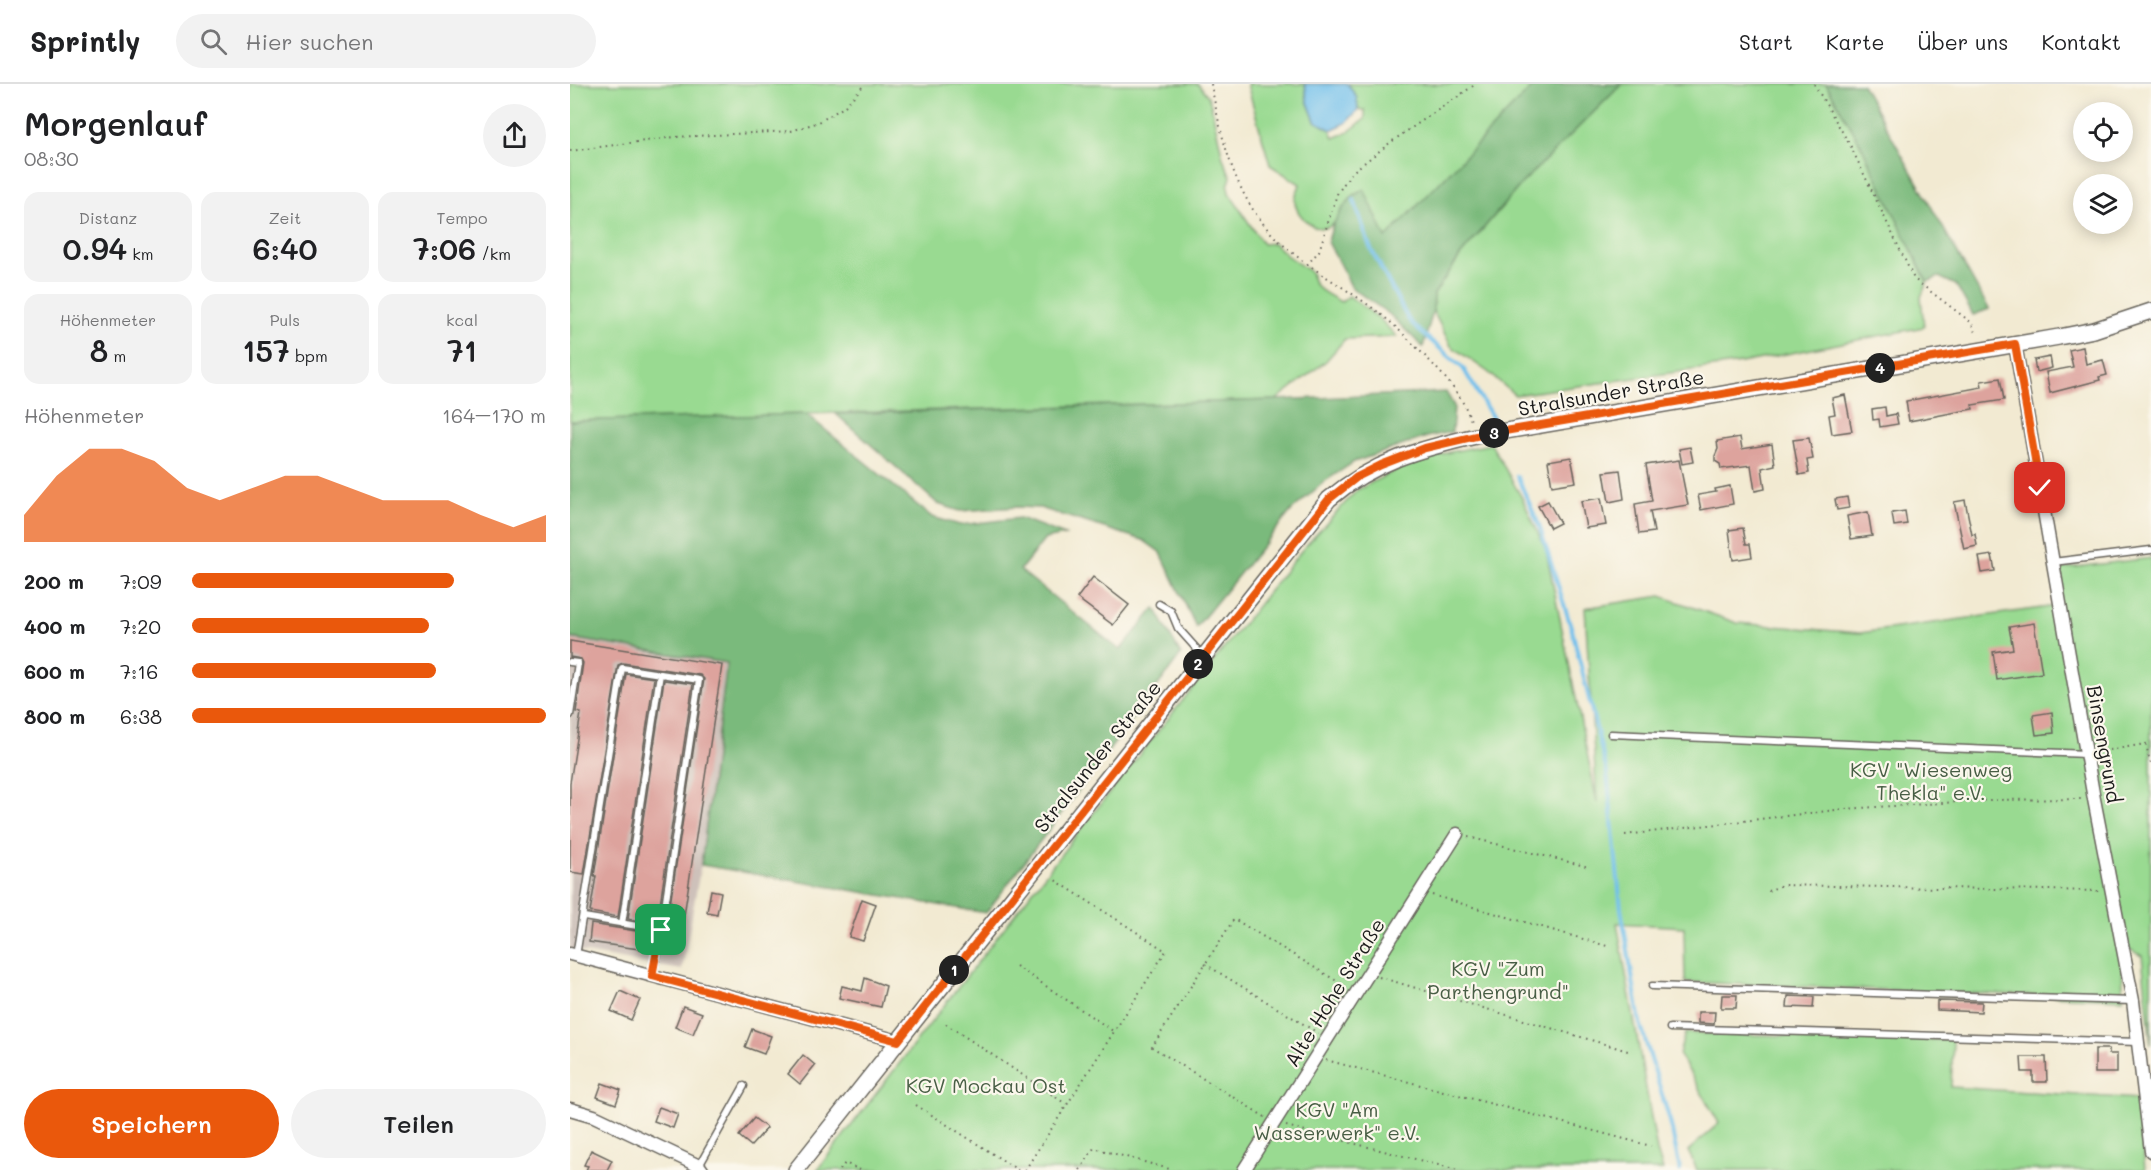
<!DOCTYPE html>
<html lang="de">
<head>
<meta charset="utf-8">
<style>
  :root { --surface:#fff; --page:#f2f2f2; --text:#202124; --muted:#757577; --line:#e0e0e0; --accent:#ea580c }
  body { margin:0; font-family:Mali,sans-serif; background:var(--page); color:var(--text); height:100vh; display:flex; flex-direction:column; font-size:22px; white-space:nowrap }
  * { box-sizing:border-box; margin:0 }
  p { font-size:20px; color:var(--muted) }
  .icon { flex:none; width:33px; height:33px; fill:none; stroke:currentColor; stroke-width:2; stroke-linecap:round; stroke-linejoin:round }
  .map { position:relative; flex:1; overflow:hidden }
  .sheet { display:flex; flex-direction:column; background:var(--surface); width:570px }
  .sheet>* { flex:none }
  .buttons { position:absolute; left:1503px; top:18px; display:grid; gap:12px }
  .buttons a { display:grid; place-items:center; width:60px; height:60px; border-radius:50%; background:var(--surface); box-shadow:0 3px 15px #0003; font-size:30px }
  .pin { position:absolute; display:grid; place-items:center; width:51px; height:51px; color:#fff; margin:-26px; border-radius:12px; box-shadow:0 3px 9px #0006 }
  .km { position:absolute; width:30px; height:30px; margin:-15px; border-radius:50%; background:#222; color:#fff; font-size:16px; line-height:30px; text-align:center }
  .round { display:grid; place-items:center; flex:none; width:63px; height:63px; border-radius:32px; background:var(--page) }
  .head { display:flex; align-items:center; justify-content:space-between; height:102px; padding:0 24px }
  h1 { font-size:33px; font-weight:600; line-height:45px }
  .metrics { display:grid; grid-template-columns:repeat(3,1fr); gap:9px; height:102px; padding:6px 24px }
  .metrics div { display:grid; align-content:center; border-radius:15px; background:var(--page); text-align:center }
  .metrics b { font-size:30px; font-weight:600 }
  .metrics small { font-size:16px; font-weight:400 }
  .metrics p { font-size:16px }
  .chart { height:168px; padding:12px 24px }
  .chart p { display:flex; justify-content:space-between }
  .chart svg { width:100%; height:108px; margin-top:6px; fill:var(--accent); opacity:.7 }
  .cta { display:flex; gap:12px; margin-top:auto; padding:12px 24px }
  .cta a { flex:1; height:69px; border-radius:36px; background:var(--accent); color:#fff; font-size:24px; font-weight:600; line-height:69px; text-align:center }
  .cta a+a { background:var(--page); color:var(--text) }
  ul { padding:0 24px; list-style:none; font-size:20px }
  li { display:grid; grid-template-columns:96px 72px 1fr; align-items:center; height:45px }
  li i { height:15px; border-radius:8px; background:var(--accent) }
  header { display:flex; align-items:center; gap:36px; box-sizing:border-box; height:84px; padding:0 30px; background:var(--surface); border-bottom:2px solid var(--line) }
  header strong { font-size:28px }
  nav { display:flex; gap:33px; margin-inline-start:auto; font-size:21px }
  .search { width:420px; height:54px; background:var(--page); display:flex; align-items:center; gap:15px; box-sizing:border-box; padding:0 21px; border-radius:33px; color:var(--muted); font-size:22px }
  main { display:flex; flex:1; min-height:0 }
  .map>svg:first-child { display:block }
  .industrial { fill:#cec1ba }
  .green { fill:#99da91; stroke:#5a7b56; stroke-width:1.5 }
  .forest { fill:#7aba7b; stroke:#4b6b4c; stroke-width:1.5 }
  .water { fill:#71c0ec; stroke:#466e84; stroke-width:1.5 }
  .lines { fill:none; stroke-linecap:round; stroke-linejoin:round }
  .stream { stroke:#71c0ec; stroke-width:4 }
  .building { fill:#dda39d }
  .service-casing { stroke:#67645c; stroke-width:9 }
  .minor-casing { stroke:#67645c; stroke-width:15 }
  .tertiary-casing { stroke:#67645c; stroke-width:18 }
  .path { stroke:#67645c; stroke-width:2; stroke-dasharray:1.5 4.5; stroke-linecap:butt }
  .service { stroke:#fff; stroke-width:6 }
  .minor { stroke:#fff; stroke-width:12 }
  .tertiary { stroke:#fff; stroke-width:15 }
  .route-casing { stroke:#fff; stroke-width:12 }
  .route { stroke:#ea580c; stroke-width:8 }
  .labels { text-anchor:middle; dominant-baseline:central; stroke-width:4.5; stroke-linejoin:round; paint-order:stroke }
  .street-label { font-size:20px; fill:#1c1c1c; stroke:#fbf7ec }
  .park-label { font-size:20px; fill:#485e45; stroke:#fbf7ec }
</style>
</head>
<body>
<header>
<strong>Sprintly</strong>
<div class="search"><svg class="icon" aria-label="search" viewBox="0 0 24 24"><circle cx="10" cy="10" r="6"/><path d="M15 15l6 6"/></svg>Hier suchen</div>
<nav><a>Start</a><a>Karte</a><a>Über uns</a><a>Kontakt</a></nav>
</header>
<main>
<section class="sheet">
<div class="head"><div><h1>Morgenlauf</h1><p>08:30</p></div><a class="round"><svg class="icon" aria-label="share" viewBox="0 0 24 24"><path d="M12 15V3M7 8l5-5 5 5M5 13v7h14v-7"/></svg></a></div>
<div class="metrics">
<div><p>Distanz</p><b>0.94<small> km</small></b></div>
<div><p>Zeit</p><b>6:40</b></div>
<div><p>Tempo</p><b>7:06<small> /km</small></b></div>
</div>
<div class="metrics">
<div><p>Höhenmeter</p><b>8<small> m</small></b></div>
<div><p>Puls</p><b>157<small> bpm</small></b></div>
<div><p>kcal</p><b>71</b></div>
</div>
<div class="chart"><p><span>Höhenmeter</span>164–170 m</p>
<svg viewBox="0 0 160 44" preserveAspectRatio="none"><path d="M0 44V33L10 17L20 6L30 6L40 11L50 22L60 27L70 22L80 17L90 17L100 22L110 27L120 27L130 27L140 33L150 38L160 33V44z"/></svg>
</div>
<ul>
<li><b>200 m</b>7:09<i style="width:74%"></i></li>
<li><b>400 m</b>7:20<i style="width:67%"></i></li>
<li><b>600 m</b>7:16<i style="width:69%"></i></li>
<li><b>800 m</b>6:38<i style="width:100%"></i></li>
</ul>
<div class="cta"><a>Speichern</a><a>Teilen</a></div>
</section>
<div class="map">
<svg width="1581" height="1086" viewBox="0 0 1581 1086">
  <rect width="100%" height="100%" fill="#fbf7ec"/>
  <filter id="ink" filterUnits="userSpaceOnUse"><feTurbulence type="fractalNoise" baseFrequency=".0167" numOctaves="2"/><feDisplacementMap in="SourceGraphic" scale="12" xChannelSelector="R" yChannelSelector="G"/><feConvolveMatrix kernelMatrix="1 2 1 2 8 2 1 2 1" color-interpolation-filters="sRGB"/></filter>
  <filter id="wash" filterUnits="userSpaceOnUse"><feTurbulence type="fractalNoise" baseFrequency=".008" numOctaves="4" result="noise"/><feDisplacementMap in="SourceGraphic" scale="24" xChannelSelector="R" yChannelSelector="G"/><feGaussianBlur stdDeviation="1.35" result="paint"/><feColorMatrix in="noise" values="0 0 0 0 0 0 0 0 0 0 0 0 0 0 0 0 0 1.4 0 .05"/><feComposite in="paint" operator="in"/></filter>
  <g filter="url(#wash)">
    <rect width="100%" height="100%" fill="#f2ead2"/>
    <!-- industrial -->
    <polygon class="industrial" points="0,554 157,579 131,781 112,886 0,866"/>
    <!-- green -->
    <g class="green">
      <path d="M 0,0 L 628,0 L 638,12 L 641,21 L 653,74 L 661,93 L 658,102 L 659,109 L 693,160 L 704,159 L 716,171 L 742,189 C 740,204 760,211 771,218 L 779,212 L 810,235 L 827,253 L 775,255 L 756,277 L 706,316 L 0,337 Z"/>
      <path d="M 677,0 L 735,0 L 737,16 L 745,37 L 761,46 L 764,54 L 778,48 L 795,35 L 795,26 L 788,26 L 787,14 L 778,0 L 965,0 L 816,155 L 785,110 C 778,119 771,133 763,140 C 749,153 726,133 725,118 C 724,113 729,105 730,100 L 700,81 Z"/>
      <polygon points="1052,0 1256,0 1290,59 1357,198 1351,213 1354,243 1171,279 945,311 918,288 881,262 863,227 864,210 890,172 952,99"/>
      <polygon points="921,360 952,414 976,466 1027,718 1015,524 1091,512 1167,539 1290,549 1486,522 1489,485 1581,474 1581,961 1572,872 1552,861 1553,915 1115,898 1114,843 1047,839 1087,1067 1093,1086 247,1086 502,756 731,467 787,406 836,381 880,368"/>
      <polygon points="1115,949 1383,956 1381,1003 1568,1015 1575,1086 1127,1086 1118,1067 1149,1039 1109,970"/>
    </g>
    <!-- forest -->
    <g class="forest">
      <path d="M 965,0 L 1052,0 L 952,99 L 890,172 L 864,210 L 863,227 L 853,263 L 819,230 L 782,204 L 758,158 C 762,138 775,115 794,105 L 816,154 Z"/>
      <polygon points="1256,0 1292,0 1419,225 1403,231 1386,201 1369,193 1357,198 1290,59"/>
      <polygon points="876,308 884,322 882,348 857,353 784,378 754,398 722,426 626,543 591,469 573,456 470,424 447,423 390,427 368,420 266,330 706,316"/>
      <polygon points="236,330 362,433 390,441 450,434 495,451 475,455 450,486 550,566 585,524 611,571 416,829 131,781 157,579 0,554 0,337"/>
    </g>
    <!-- water -->
    <polygon class="water" points="735,0 778,0 787,14 788,26 776,39 761,46 745,37 737,16"/>
    <g class="lines">
      <!-- stream -->
      <g class="stream">
        <polyline points="784,116 800,163 838,235 846,244 893,284 925,338"/>
        <polyline points="947,392 969,441 1002,546 1037,688 1051,825 1070,939 1100,1037 1110,1086"/>
      </g>
    </g>
    <g id="blocks">
      <!-- building -->
      <g class="building">
        <polygon points="1513,263 1516,280 1533,276 1537,291 1529,293 1530,296 1480,309 1476,288 1503,283 1499,266"/>
        <polygon points="1480,273 1482,284 1466,288 1464,276"/>
        <polygon points="1430,294 1434,316 1402,321 1403,325 1339,337 1336,317 1412,303 1411,297"/>
        <polygon points="1275,311 1282,347 1262,350 1259,331 1265,330 1262,314"/>
        <polygon points="1315,323 1316,332 1326,330 1328,340 1310,343 1309,335 1303,336 1302,325"/>
        <polygon points="1170,353 1172,365 1202,360 1205,381 1192,384 1195,405 1185,407 1181,381 1151,385 1150,380 1145,377 1145,372 1148,365 1147,357"/>
        <polygon points="1239,354 1243,375 1237,376 1239,389 1229,391 1223,356"/>
        <polygon points="1120,363 1123,378 1112,380 1109,365"/>
        <polygon points="1001,373 1006,398 982,402 978,377"/>
        <polygon points="1109,376 1118,421 1080,427 1084,448 1069,450 1065,420 1082,417 1076,381"/>
        <polygon points="1050,386 1054,415 1039,418 1034,388"/>
        <polygon points="1160,402 1163,420 1131,426 1128,411 1146,408 1145,405"/>
        <polygon points="1277,413 1279,424 1267,426 1265,415"/>
        <polygon points="1031,414 1036,441 1016,444 1011,417"/>
        <polygon points="1395,416 1402,451 1405,450 1407,462 1394,465 1384,418"/>
        <polygon points="978,417 990,439 980,444 968,422"/>
        <polygon points="1335,427 1337,440 1324,442 1322,429"/>
        <polygon points="1298,428 1302,452 1281,455 1277,432"/>
        <polygon points="1173,444 1176,460 1180,460 1182,473 1163,476 1159,446"/>
        <polygon points="1422,471 1425,487 1412,489 1409,473"/>
        <polygon points="523,493 559,521 543,541 507,514"/>
        <polygon points="1464,539 1472,589 1427,596 1423,568 1443,565 1439,543"/>
        <polygon points="0,557 152,581 108,871 93,868 134,595 130,591 53,579 48,581 14,790 0,788 0,699 11,629 6,628 13,579 11,575 0,573"/>
        <polygon points="56,590 84,594 48,833 20,828 26,792 24,792"/>
        <polygon points="94,596 123,600 87,840 58,835"/>
        <polygon points="1482,628 1484,649 1466,651 1463,631"/>
        <polygon points="141,806 151,808 147,830 137,828"/>
        <polygon points="292,815 306,820 293,857 279,853"/>
        <polygon points="21,840 85,850 83,867 19,858"/>
        <polygon points="295,894 316,902 311,923 269,914 272,902 292,907"/>
        <polygon points="50,907 70,916 61,936 41,927"/>
        <polygon points="1152,911 1167,911 1166,924 1151,924"/>
        <polygon points="1218,912 1244,913 1243,924 1217,923"/>
        <polygon points="1367,917 1412,918 1411,928 1367,926"/>
        <polygon points="113,922 132,929 123,950 105,943"/>
        <polygon points="1128,928 1145,928 1144,940 1128,939"/>
        <polygon points="182,945 201,952 194,970 175,963"/>
        <polygon points="1525,965 1539,965 1539,970 1547,970 1547,989 1525,989"/>
        <polygon points="233,971 245,981 230,1000 218,990"/>
        <polygon points="1451,973 1476,973 1477,998 1463,998 1463,988 1452,988"/>
        <polygon points="32,999 51,1006 46,1020 27,1013"/>
        <polygon points="89,1023 108,1030 103,1044 84,1037"/>
        <polygon points="184,1034 197,1044 181,1062 169,1052"/>
        <polygon points="21,1066 42,1076 37,1086 16,1086 18,1082 14,1081"/>
      </g>
    </g>
  </g>
  <g filter="url(#ink)">
    <use href="#blocks" fill-opacity="0" stroke="#67645c" stroke-width="1.5"/>
    <g class="lines">
      <!-- service casing -->
      <g class="service-casing">
        <g id="service">
          <polyline points="1483,478 1581,466"/>
          <polyline points="589,520 601,527 608,544 633,572"/>
          <polyline points="0,578 8,579 0,631"/>
          <polyline points="1041,650 1517,670"/>
          <polyline points="14,833 91,846"/>
          <polyline points="52,840 90,590"/>
          <polyline points="6,872 52,584 129,596 88,869 82,891"/>
          <polyline points="1082,902 1563,917"/>
          <polyline points="1100,944 1568,958"/>
          <polyline points="129,1082 174,1002"/>
        </g>
      </g>
      <!-- minor casing -->
      <g class="minor-casing">
        <g id="minor">
          <polyline points="1445,260 1524,715 1563,917 1581,1067"/>
          <polyline points="0,870 328,957"/>
          <polyline points="0,1025 24,1032 129,1082 132,1086"/>
          <polyline points="674,1086 887,750"/>
        </g>
      </g>
      <!-- tertiary casing -->
      <g class="tertiary-casing">
        <path id="tertiary" d="M 226,1086 L 759,415 C 804,377 850,365 906,352 L 1489,253 L 1524,246 L 1581,227"/>
      </g>
      <!-- path -->
      <g class="path">
        <path d="M 641,0 C 650,47 661,98 691,137 C 723,179 772,199 813,232 C 828,244 842,259 856,273 C 875,293 894,313 902,340"/>
        <polyline points="1244,0 1280,61 1344,195 1402,239 1406,252"/>
        <polyline points="0,67 105,53 221,47 249,38 274,23 295,0"/>
        <polyline points="737,181 749,167 767,110 781,89 821,58 906,0"/>
        <polyline points="1576,660 1581,683"/>
        <polyline points="1528,668 1581,659"/>
        <polyline points="1055,751 1274,725 1421,716 1512,715"/>
        <polyline points="898,753 1019,783"/>
        <polyline points="1198,807 1212,801 1530,807"/>
        <polyline points="862,811 1037,862"/>
        <polyline points="635,880 748,949"/>
        <polyline points="446,882 543,947"/>
        <polyline points="809,893 1058,967"/>
        <polyline points="376,940 496,1020"/>
        <polyline points="756,976 1081,1062"/>
        <polyline points="346,1021 448,1086"/>
        <polyline points="695,1033 582,963 664,835 775,902"/>
        <polyline points="716,1042 888,1086"/>
        <polyline points="270,1086 275,1079 290,1086"/>
        <polyline points="455,1086 596,867 485,796"/>
        <polyline points="510,1086 524,1064 603,1086"/>
      </g>
      <!-- service -->
      <use href="#service" class="service"/>
      <!-- minor -->
      <use href="#minor" class="minor"/>
      <!-- tertiary -->
      <use href="#tertiary" class="tertiary"/>
    </g>
  </g>
  <g class="lines" filter="url(#ink)">
    <!-- route casing -->
    <g class="route-casing">
      <polyline id="route" points="91,846 82,892 328,957 759,415 787,393 811,381 855,364 906,352 1445,260 1470,404"/>
    </g>
    <!-- route -->
    <use href="#route" class="route"/>
  </g>
  <g class="labels">
    <!-- street labels -->
    <g class="street-label">
      <text transform="translate(1041 308) rotate(-10)">Stralsunder Straße</text>
      <text transform="translate(1535 660) rotate(80)">Binsengrund</text>
      <text transform="translate(527 672) rotate(-51)">Stralsunder Straße</text>
      <text transform="translate(764 908) rotate(-58)">Alte Hohe Straße</text>
    </g>
    <!-- park labels -->
    <g class="park-label">
      <text x="1361" y="685">KGV "Wiesenweg<tspan x="1361" dy="23">Thekla" e.V.</tspan></text>
      <text x="928" y="884">KGV "Zum<tspan x="928" dy="23">Parthengrund"</tspan></text>
      <text x="416" y="1001">KGV Mockau Ost</text>
      <text x="767" y="1025">KGV "Am<tspan x="767" dy="23">Wasserwerk" e.V.</tspan></text>
    </g>
  </g>
</svg>
<div class="buttons">
<a><svg class="icon" aria-label="locate" viewBox="0 0 24 24"><circle cx="12" cy="12" r="6"/><path d="M12 2v4M12 18v4M2 12h4M18 12h4"/></svg></a>
<a><svg class="icon" aria-label="layers" viewBox="0 0 24 24"><path d="M12 4l9 5-9 5-9-5zM3 14l9 5 9-5"/></svg></a>
</div>
<div class="pin" style="left:91px;top:846px;background:#1e9e55"><svg class="icon" aria-label="arrive" viewBox="0 0 24 24"><path d="M6 21V4h12l-3 4 3 4H6"/></svg></div>
<div class="pin" style="left:1470px;top:404px;background:#d93025"><svg class="icon" aria-label="check" viewBox="0 0 24 24"><path d="M5 12l5 5 9-10"/></svg></div>
<b class="km" style="left:384px;top:886px">1</b>
<b class="km" style="left:628px;top:580px">2</b>
<b class="km" style="left:924px;top:349px">3</b>
<b class="km" style="left:1310px;top:284px">4</b>
</div>
</main>
</body>
</html>
